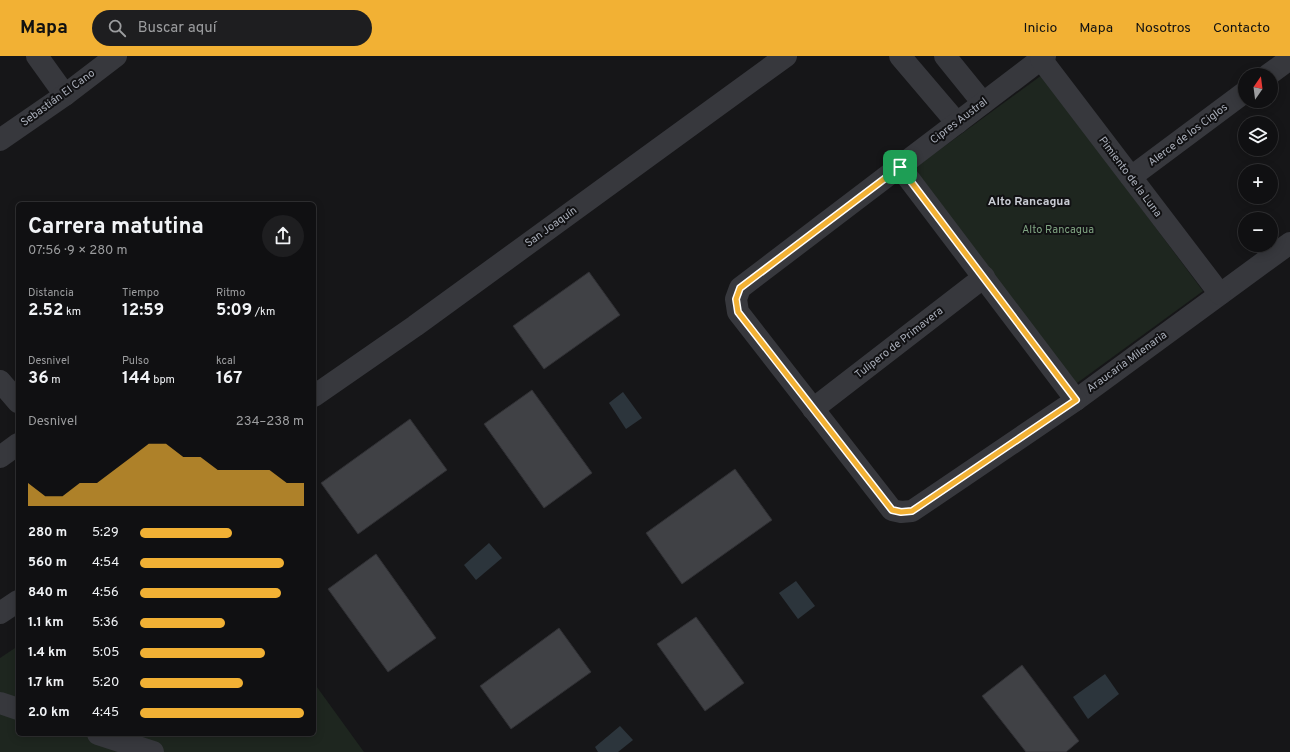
<!DOCTYPE html>
<html lang="es">
<head>
<meta charset="utf-8">
<style>
  :root { --surface:#101012; --page:#1e1e20; --text:#f1f3f6; --muted:#9c9d9f; --line:#303032; --accent:#f2b134 }
  body { margin:0; font-family:Overpass,sans-serif; background:var(--page); color:var(--text); height:100vh; display:flex; flex-direction:column; font-size:15px; white-space:nowrap }
  * { box-sizing:border-box; margin:0 }
  p { font-size:13px; color:var(--muted) }
  .icon { flex:none; width:22px; height:22px; fill:none; stroke:currentColor; stroke-width:2; stroke-linecap:round; stroke-linejoin:round }
  .map { position:relative; flex:1; overflow:hidden }
  .drawer { position:absolute; left:16px; top:146px; width:300px; height:534px; display:flex; flex-direction:column; background:var(--surface); border-radius:6px; box-shadow:0 2px 10px #0003,0 0 0 1px var(--line) }
  .drawer>* { flex:none }
  .needle { width:26px; rotate:14deg }
  .controls { position:absolute; left:1238px; top:12px; display:grid; gap:8px }
  .controls a { display:grid; place-items:center; width:40px; height:40px; border-radius:50%; background:var(--surface); box-shadow:0 2px 10px #0003,0 0 0 1px var(--line); font-size:20px }
  .pin { position:absolute; display:grid; place-items:center; width:34px; height:34px; color:#fff; margin:-17px; border-radius:8px; box-shadow:0 2px 6px #0006 }
  .round { display:grid; place-items:center; flex:none; width:42px; height:42px; border-radius:21px; background:var(--page) }
  .headline { display:flex; align-items:center; justify-content:space-between; height:68px; padding:0 12px }
  h1 { font-size:22px; font-weight:700; line-height:30px }
  .metrics { display:grid; grid-template-columns:repeat(3,1fr); gap:6px; height:68px; padding:4px 12px }
  .metrics div { display:grid; align-content:center }
  .metrics b { font-size:17px; font-weight:700 }
  .metrics small { font-size:11px; font-weight:400 }
  .metrics p { font-size:11px }
  .chart { height:112px; padding:8px 12px }
  .chart p { display:flex; justify-content:space-between }
  .chart svg { width:100%; height:72px; margin-top:4px; fill:var(--accent); opacity:.7 }
  ul { padding:0 12px; list-style:none; font-size:13px }
  li { display:grid; grid-template-columns:64px 48px 1fr; align-items:center; height:30px }
  li i { height:10px; border-radius:5px; background:var(--accent) }
  header { display:flex; align-items:center; gap:24px; box-sizing:border-box; height:56px; padding:0 20px; background:var(--accent); color:#111 }
  header strong { font-size:19px }
  nav { display:flex; gap:22px; margin-inline-start:auto; font-size:14px }
  .search { width:280px; height:36px; background:var(--page); display:flex; align-items:center; gap:10px; box-sizing:border-box; padding:0 14px; border-radius:22px; color:var(--muted); font-size:15px }
  .map>svg:first-child { display:block }
  .green { fill:#1e261f }
  .water { fill:#2c353c }
  .building { fill:#404145; stroke:#303034 }
  .lines { fill:none; stroke-linecap:round; stroke-linejoin:round }
  .minor { stroke:#37383d; stroke-width:22 }
  .route-casing { stroke:#fff; stroke-width:8 }
  .route { stroke:#f2b134; stroke-width:5 }
  .labels { text-anchor:middle; dominant-baseline:central; stroke-width:4; stroke-linejoin:round; paint-order:stroke }
  .street-label { font-size:11px; fill:#a8adb8; stroke:#111113 }
  .park-label { font-size:11px; fill:#7fa381; stroke:#111113 }
  .neighbourhood-label { font-size:12px; font-weight:bold; fill:#c9ccd4; stroke:#111113 }
</style>
</head>
<body>
<header>
<strong>Mapa</strong>
<div class="search"><svg class="icon" aria-label="search" viewBox="0 0 24 24"><circle cx="10" cy="10" r="6"/><path d="M15 15l6 6"/></svg>Buscar aquí</div>
<nav><a>Inicio</a><a>Mapa</a><a>Nosotros</a><a>Contacto</a></nav>
</header>
<div class="map">
<svg width="1290" height="696" viewBox="0 0 1290 696">
  <rect width="100%" height="100%" fill="#161618"/>
  <!-- green -->
  <g class="green">
    <polygon points="1042,19 1203,235 1073,330 912,114"/>
    <polygon points="18,590 18,678 314,678 314,627 364,696 0,696 0,602"/>
  </g>
  <!-- water -->
  <g class="water">
    <polygon points="623,336 642,362 626,373 609,347"/>
    <polygon points="489,487 502,502 476,524 464,509"/>
    <polygon points="796,525 815,550 798,563 779,537"/>
    <polygon points="1105,618 1119,638 1088,663 1073,641"/>
    <polygon points="620,670 633,684 618,696 598,696 595,691"/>
  </g>
  <!-- building -->
  <g class="building">
    <polygon points="589,216 620,259 544,313 513,270"/>
    <polygon points="532,334 592,417 544,452 484,368"/>
    <polygon points="410,363 447,414 358,478 321,427"/>
    <polygon points="735,413 772,464 682,528 646,477"/>
    <polygon points="376,498 436,582 388,616 328,533"/>
    <polygon points="696,561 744,627 705,655 657,588"/>
    <polygon points="559,572 591,616 511,673 480,630"/>
    <polygon points="1022,609 1079,685 1066,696 1026,696 982,640"/>
  </g>
  <g class="lines">
    <!-- minor -->
    <g class="minor">
      <polyline points="37,0 65,39"/>
      <polyline points="900,0 957,67"/>
      <polyline points="945,0 983,47"/>
      <polyline points="1045,0 740,232 736,243 738,256 892,454 901,456 912,455 1076,344 1290,187"/>
      <polyline points="1041,3 1220,238"/>
      <polyline points="1268,19 1290,3"/>
      <polyline points="0,84 65,39 116,0"/>
      <polyline points="900,111 1076,344"/>
      <polyline points="1131,121 1245,36"/>
      <polyline points="0,325 18,346"/>
      <polyline points="314,340 415,270 786,0"/>
      <polyline points="813,353 984,221"/>
      <polyline points="0,401 18,388"/>
      <polyline points="0,557 18,545"/>
      <polyline points="0,647 18,653"/>
      <polyline points="98,678 153,696"/>
    </g>
  </g>
  <g class="lines">
    <!-- route casing -->
    <g class="route-casing">
      <polygon id="route" points="900,111 1076,344 912,455 901,456 892,454 738,256 736,243 740,232"/>
    </g>
    <!-- route -->
    <use href="#route" class="route"/>
  </g>
  <g class="labels">
    <!-- street labels -->
    <g class="street-label">
      <text transform="translate(58 42) rotate(-36)">Sebastián El Cano</text>
      <text transform="translate(959 65) rotate(-37)">Cipres Austral</text>
      <text transform="translate(1188 79) rotate(-37)">Alerce de los Ciglos</text>
      <text transform="translate(1130 121) rotate(53)">Pimiento de la Luna</text>
      <text transform="translate(551 171) rotate(-36)">San Joaquín</text>
      <text transform="translate(899 287) rotate(-38)">Tulipero de Primavera</text>
      <text transform="translate(1127 306) rotate(-36)">Araucaria Milenaria</text>
    </g>
    <!-- park labels -->
    <g class="park-label">
      <text x="1058" y="174">Alto Rancagua</text>
    </g>
    <!-- neighbourhood labels -->
    <g class="neighbourhood-label">
      <text x="1029" y="146">Alto Rancagua</text>
    </g>
  </g>
</svg>
<div class="controls">
<a><svg class="needle" viewBox="-14 -14 28 28"><path d="M0-13l5 13h-10z" fill="#e53935"/><path d="M0 13l5-13h-10z" fill="#9c9d9f"/></svg></a>
<a><svg class="icon" aria-label="layers" viewBox="0 0 24 24"><path d="M12 4l9 5-9 5-9-5zM3 14l9 5 9-5"/></svg></a>
<a>+</a>
<a>−</a>
</div>
<div class="pin" style="left:900px;top:111px;background:#1e9e55"><svg class="icon" aria-label="arrive" viewBox="0 0 24 24"><path d="M6 21V4h12l-3 4 3 4H6"/></svg></div>
<section class="drawer">
<div class="headline"><div><h1>Carrera matutina</h1><p>07:56 · 9 × 280 m</p></div><a class="round"><svg class="icon" aria-label="share" viewBox="0 0 24 24"><path d="M12 15V3M7 8l5-5 5 5M5 13v7h14v-7"/></svg></a></div>
<div class="metrics">
<div><p>Distancia</p><b>2.52<small> km</small></b></div>
<div><p>Tiempo</p><b>12:59</b></div>
<div><p>Ritmo</p><b>5:09<small> /km</small></b></div>
</div>
<div class="metrics">
<div><p>Desnivel</p><b>36<small> m</small></b></div>
<div><p>Pulso</p><b>144<small> bpm</small></b></div>
<div><p>kcal</p><b>167</b></div>
</div>
<div class="chart"><p><span>Desnivel</span>234–238 m</p>
<svg viewBox="0 0 160 44" preserveAspectRatio="none"><path d="M0 44V30L10 38L20 38L30 30L40 30L50 22L60 14L70 6L80 6L90 14L100 14L110 22L120 22L130 22L140 22L150 30L160 30V44z"/></svg>
</div>
<ul>
<li><b>280 m</b>5:29<i style="width:56%"></i></li>
<li><b>560 m</b>4:54<i style="width:88%"></i></li>
<li><b>840 m</b>4:56<i style="width:86%"></i></li>
<li><b>1.1 km</b>5:36<i style="width:52%"></i></li>
<li><b>1.4 km</b>5:05<i style="width:76%"></i></li>
<li><b>1.7 km</b>5:20<i style="width:63%"></i></li>
<li><b>2.0 km</b>4:45<i style="width:100%"></i></li>
</ul>
</section>
</div>
</body>
</html>
